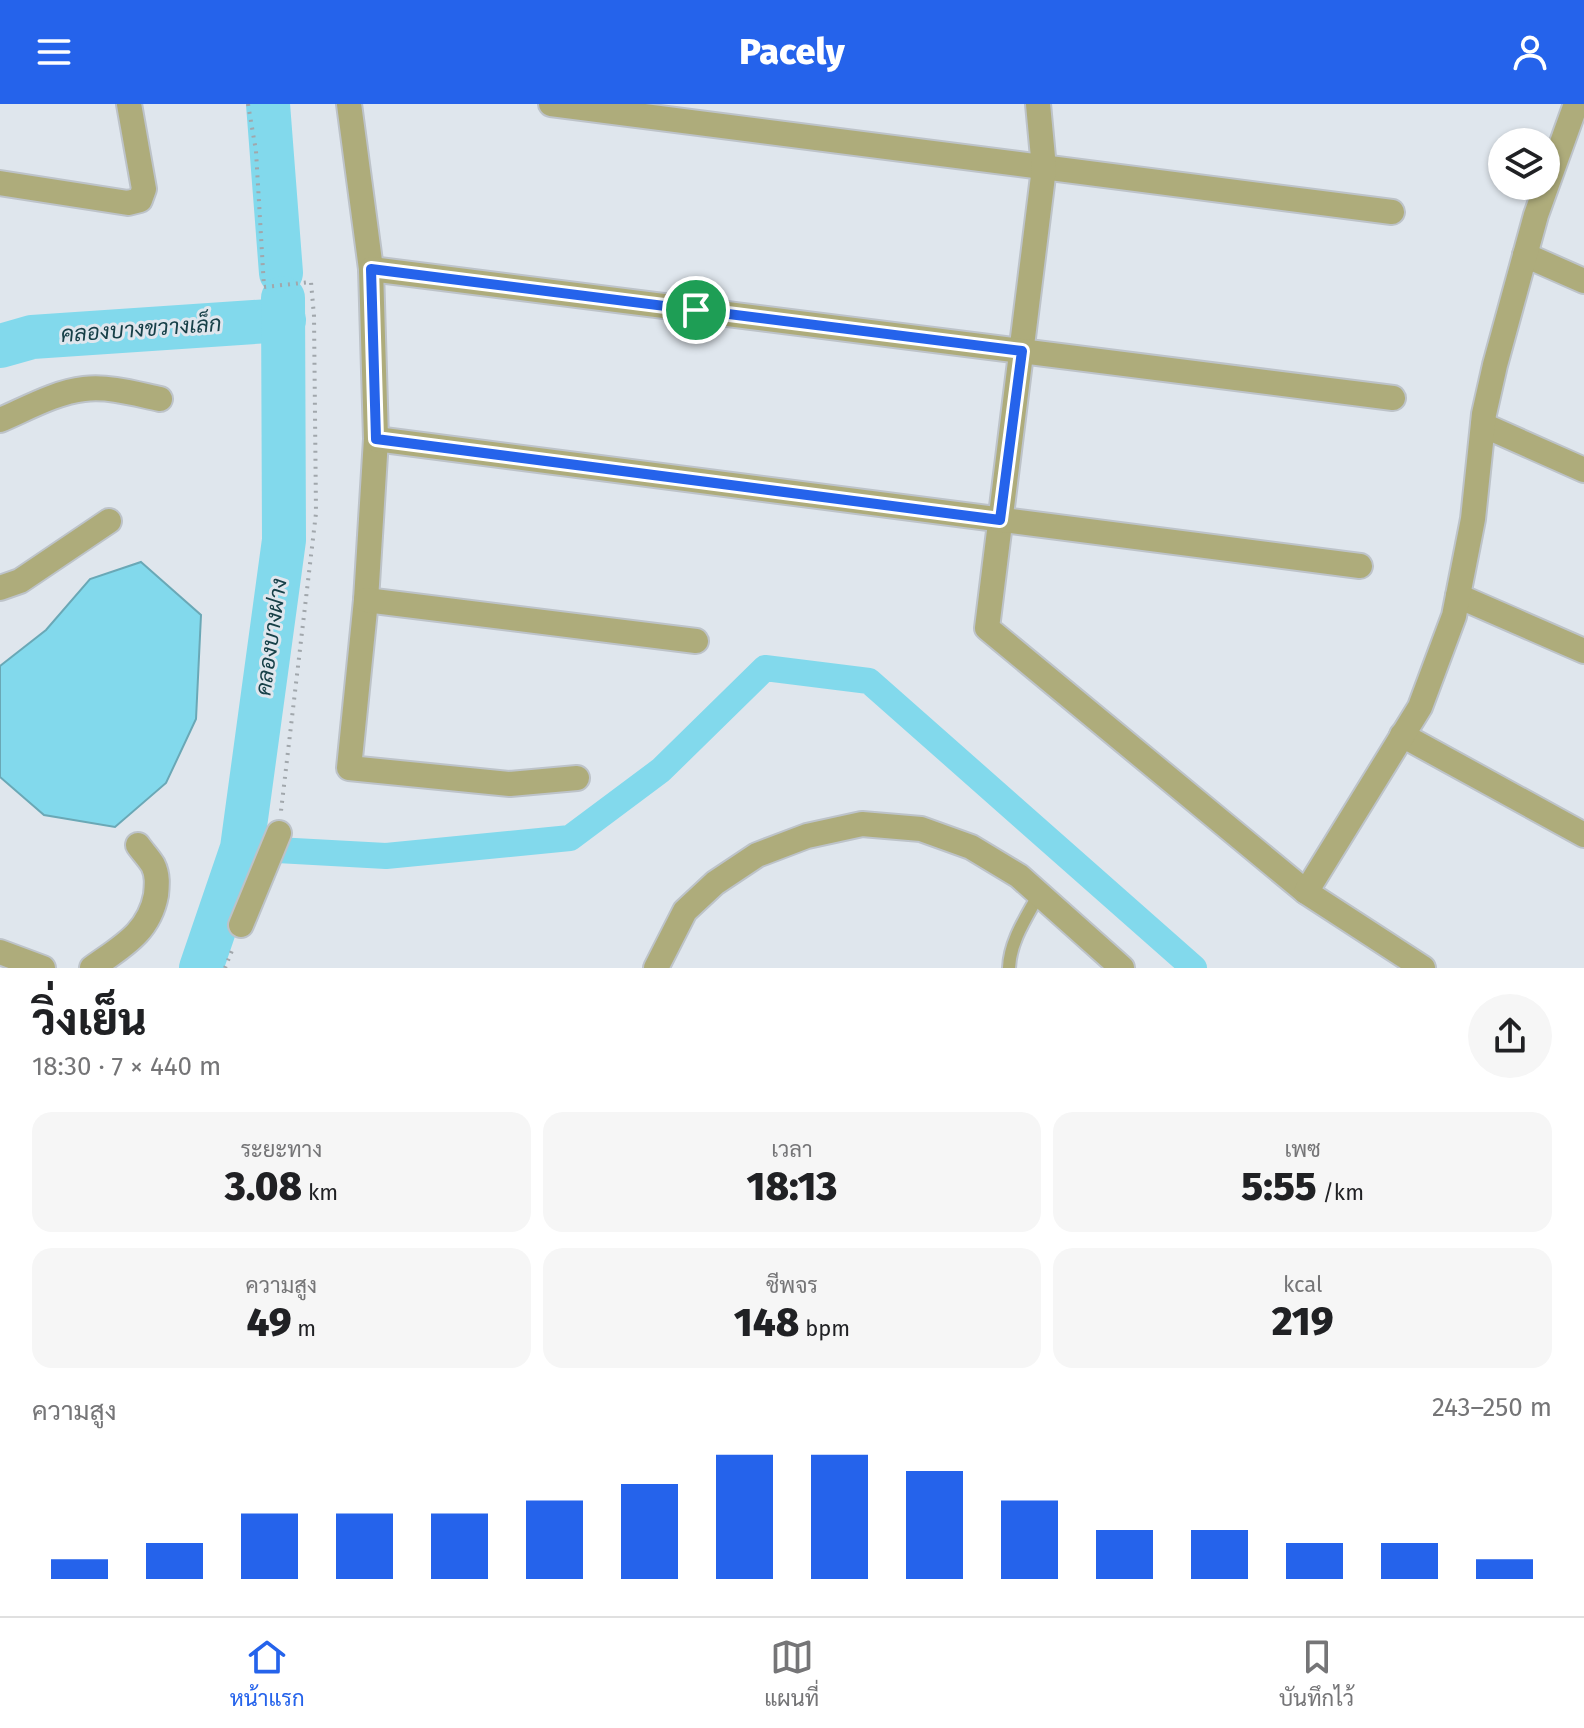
<!DOCTYPE html>
<html lang="th">
<head>
<meta charset="utf-8">
<style>
  :root { --surface:#fff; --page:#f6f6f6; --text:#202124; --muted:#757577; --line:#e0e0e0; --accent:#2563eb }
  body { margin:0; font-family:"Fira Sans",Sarabun,sans-serif; background:var(--page); color:var(--text); height:100vh; display:flex; flex-direction:column; font-size:30px; white-space:nowrap }
  * { box-sizing:border-box; margin:0 }
  p { font-size:26px; color:var(--muted) }
  .icon { flex:none; width:44px; height:44px; fill:none; stroke:currentColor; stroke-width:2; stroke-linecap:round; stroke-linejoin:round }
  .map { position:relative; height:864px; overflow:hidden }
  .side { display:flex; flex-direction:column; background:var(--surface); flex:1 }
  .side>* { flex:none }
  .buttons { position:absolute; left:1488px; top:24px; display:grid; gap:16px }
  .buttons a { display:grid; place-items:center; width:72px; height:72px; border-radius:50%; background:var(--surface); box-shadow:0 2px 6px #0004; font-size:40px }
  .pin { position:absolute; display:grid; place-items:center; width:68px; height:68px; color:#fff; margin:-34px; border:4px solid #fff; border-radius:50%; box-shadow:0 2px 8px #0007 }
  .round { display:grid; place-items:center; flex:none; width:84px; height:84px; border-radius:42px; background:var(--page) }
  .headline { display:flex; align-items:center; justify-content:space-between; height:136px; padding:0 32px }
  h1 { font-size:44px; font-weight:800; line-height:60px }
  .figures { display:grid; grid-template-columns:repeat(3,1fr); gap:12px; height:136px; padding:8px 32px }
  .figures div { display:grid; align-content:center; border-radius:20px; background:var(--page); text-align:center }
  .figures b { font-size:40px; font-weight:800 }
  .figures small { font-size:22px; font-weight:400 }
  .figures p { font-size:22px }
  .chart { height:224px; padding:16px 32px }
  .chart p { display:flex; justify-content:space-between }
  .chart svg { width:100%; height:144px; margin-top:8px; stroke:var(--accent); stroke-width:6 }
  header { display:flex; justify-content:space-between; align-items:center; height:104px; padding:0 32px; background:var(--accent); color:#fff; font-size:36px; font-weight:800 }
  .tabs { display:flex; justify-content:space-around; align-items:center; height:112px; border-top:2px solid var(--line); background:var(--surface); font-size:22px; color:var(--muted) }
  .tabs a { display:grid; justify-items:center; gap:4px }
  .tabs .selected { color:var(--accent) }
  .map>svg:first-child { display:block }
  .water { fill:#82d9ec; stroke:#6aa8b6; stroke-width:2 }
  .lines { fill:none; stroke-linecap:round; stroke-linejoin:round }
  .canal { stroke:#82d9ec; stroke-width:26 }
  .river { stroke:#82d9ec; stroke-width:44 }
  .lane-casing { stroke:#bdc3c9; stroke-width:16 }
  .street-casing { stroke:#bdc3c9; stroke-width:28 }
  .path { stroke:#a1a7ac; stroke-width:4; stroke-dasharray:2 6; stroke-linecap:butt }
  .lane { stroke:#aeac7b; stroke-width:12 }
  .street { stroke:#aeac7b; stroke-width:24 }
  .route-casing { stroke:#fff; stroke-width:16 }
  .route { stroke:#2563eb; stroke-width:10 }
  .labels { text-anchor:middle; dominant-baseline:central; stroke-width:6; stroke-linejoin:round; paint-order:stroke }
  .water-label { font-size:22px; font-style:italic; fill:#174048; stroke:#dfe6ed }
</style>
</head>
<body>
<header><svg class="icon" aria-label="menu" viewBox="0 0 24 24"><path d="M4 6h16M4 12h16M4 18h16"/></svg>Pacely<svg class="icon" aria-label="person" viewBox="0 0 24 24"><circle cx="12" cy="8" r="4"/><path d="M4 21q1-7 8-7t8 7"/></svg></header>
<div class="map">
<svg width="1584" height="864" viewBox="0 0 1584 864">
  <rect width="100%" height="100%" fill="#dfe6ed"/>
  <!-- water -->
  <polygon class="water" points="141,458 201,511 196,615 166,679 115,723 44,711 0,673 0,562 46,526 90,475"/>
  <g class="lines">
    <!-- canal -->
    <polyline class="canal" points="242,744 386,752 570,734 661,666 765,564 869,577 1194,864"/>
    <!-- river -->
    <g class="river">
      <polyline points="268,0 281,169"/>
      <polyline points="0,242 32,233 284,216"/>
      <polyline points="201,864 242,744 284,436 283,194"/>
    </g>
    <!-- lane casing -->
    <g class="lane-casing">
      <path id="lane" d="M 1009,864 C 1010,837 1026,814 1039,790"/>
    </g>
    <!-- street casing -->
    <g class="street-casing">
      <g id="street">
        <polyline points="349,0 371,165 376,335 366,496 349,664 510,680 577,674"/>
        <polyline points="551,0 1392,108"/>
        <polyline points="1038,0 1044,64 987,524 1306,788"/>
        <polyline points="0,79 128,99 140,96 144,85 129,0"/>
        <polyline points="1525,151 1584,177"/>
        <polyline points="371,165 1393,294"/>
        <path d="M 0,316 C 26,305 56,288 84,285 C 110,282 136,290 160,295"/>
        <polyline points="1483,321 1584,366"/>
        <polyline points="376,335 1360,462"/>
        <polyline points="0,484 20,477 109,417"/>
        <polyline points="1458,492 1584,547"/>
        <polyline points="366,496 696,537"/>
        <polyline points="1402,631 1584,731"/>
        <polyline points="241,821 279,729"/>
        <polyline points="0,848 43,864"/>
        <path d="M 92,864 C 121,843 149,829 156,791 C 157,781 158,771 153,761 C 149,754 142,747 138,741"/>
        <polyline points="656,864 685,807 715,779 757,751 807,732 862,720 921,725 971,743 1019,772 1122,864"/>
        <polyline points="1423,864 1306,788 1420,603 1454,512 1473,415 1484,310 1495,261 1536,111 1576,0"/>
      </g>
    </g>
    <!-- path -->
    <g class="path">
      <polyline points="248,0 256,47 264,183 311,178 314,212 316,409 281,707"/>
      <polyline points="225,864 233,844"/>
    </g>
    <!-- lane -->
    <use href="#lane" class="lane"/>
    <!-- street -->
    <use href="#street" class="street"/>
  </g>
  <g class="lines">
    <!-- route casing -->
    <g class="route-casing">
      <polygon id="route" points="371,165 1022,247 1000,416 376,335"/>
    </g>
    <!-- route -->
    <use href="#route" class="route"/>
  </g>
  <g class="labels">
    <!-- water labels -->
    <g class="water-label">
      <text transform="translate(141 225) rotate(-4)">คลองบางขวางเล็ก</text>
      <text transform="translate(271 533) rotate(-82)">คลองบางฝาง</text>
    </g>
  </g>
</svg>
<div class="buttons">
<a><svg class="icon" aria-label="layers" viewBox="0 0 24 24"><path d="M12 4l9 5-9 5-9-5zM3 14l9 5 9-5"/></svg></a>
</div>
<div class="pin" style="left:696px;top:206px;background:#1e9e55"><svg class="icon" aria-label="arrive" viewBox="0 0 24 24"><path d="M6 21V4h12l-3 4 3 4H6"/></svg></div>
</div>
<section class="side">
<div class="headline"><div><h1>วิ่งเย็น</h1><p>18:30 · 7 × 440 m</p></div><a class="round"><svg class="icon" aria-label="share" viewBox="0 0 24 24"><path d="M12 15V3M7 8l5-5 5 5M5 13v7h14v-7"/></svg></a></div>
<div class="figures">
<div><p>ระยะทาง</p><b>3.08<small> km</small></b></div>
<div><p>เวลา</p><b>18:13</b></div>
<div><p>เพซ</p><b>5:55<small> /km</small></b></div>
</div>
<div class="figures">
<div><p>ความสูง</p><b>49<small> m</small></b></div>
<div><p>ชีพจร</p><b>148<small> bpm</small></b></div>
<div><p>kcal</p><b>219</b></div>
</div>
<div class="chart"><p><span>ความสูง</span>243–250 m</p>
<svg viewBox="0 0 160 44" preserveAspectRatio="none"><path d="M5 44V38M15 44V33M25 44V24M35 44V24M45 44V24M55 44V20M65 44V15M75 44V6M85 44V6M95 44V11M105 44V20M115 44V29M125 44V29M135 44V33M145 44V33M155 44V38"/></svg>
</div>
</section>
<nav class="tabs">
<a class="selected"><svg class="icon" aria-label="home" viewBox="0 0 24 24"><path d="M3 11l9-7 9 7M6 9v11h12V9"/></svg>หน้าแรก</a>
<a><svg class="icon" aria-label="map" viewBox="0 0 24 24"><path d="M3 6l6-2 6 2 6-2v14l-6 2-6-2-6 2zM9 4v14M15 6v14"/></svg>แผนที่</a>
<a><svg class="icon" aria-label="saved" viewBox="0 0 24 24"><path d="M7 4h10v16l-5-4-5 4z"/></svg>บันทึกไว้</a>
</nav>
</body>
</html>
